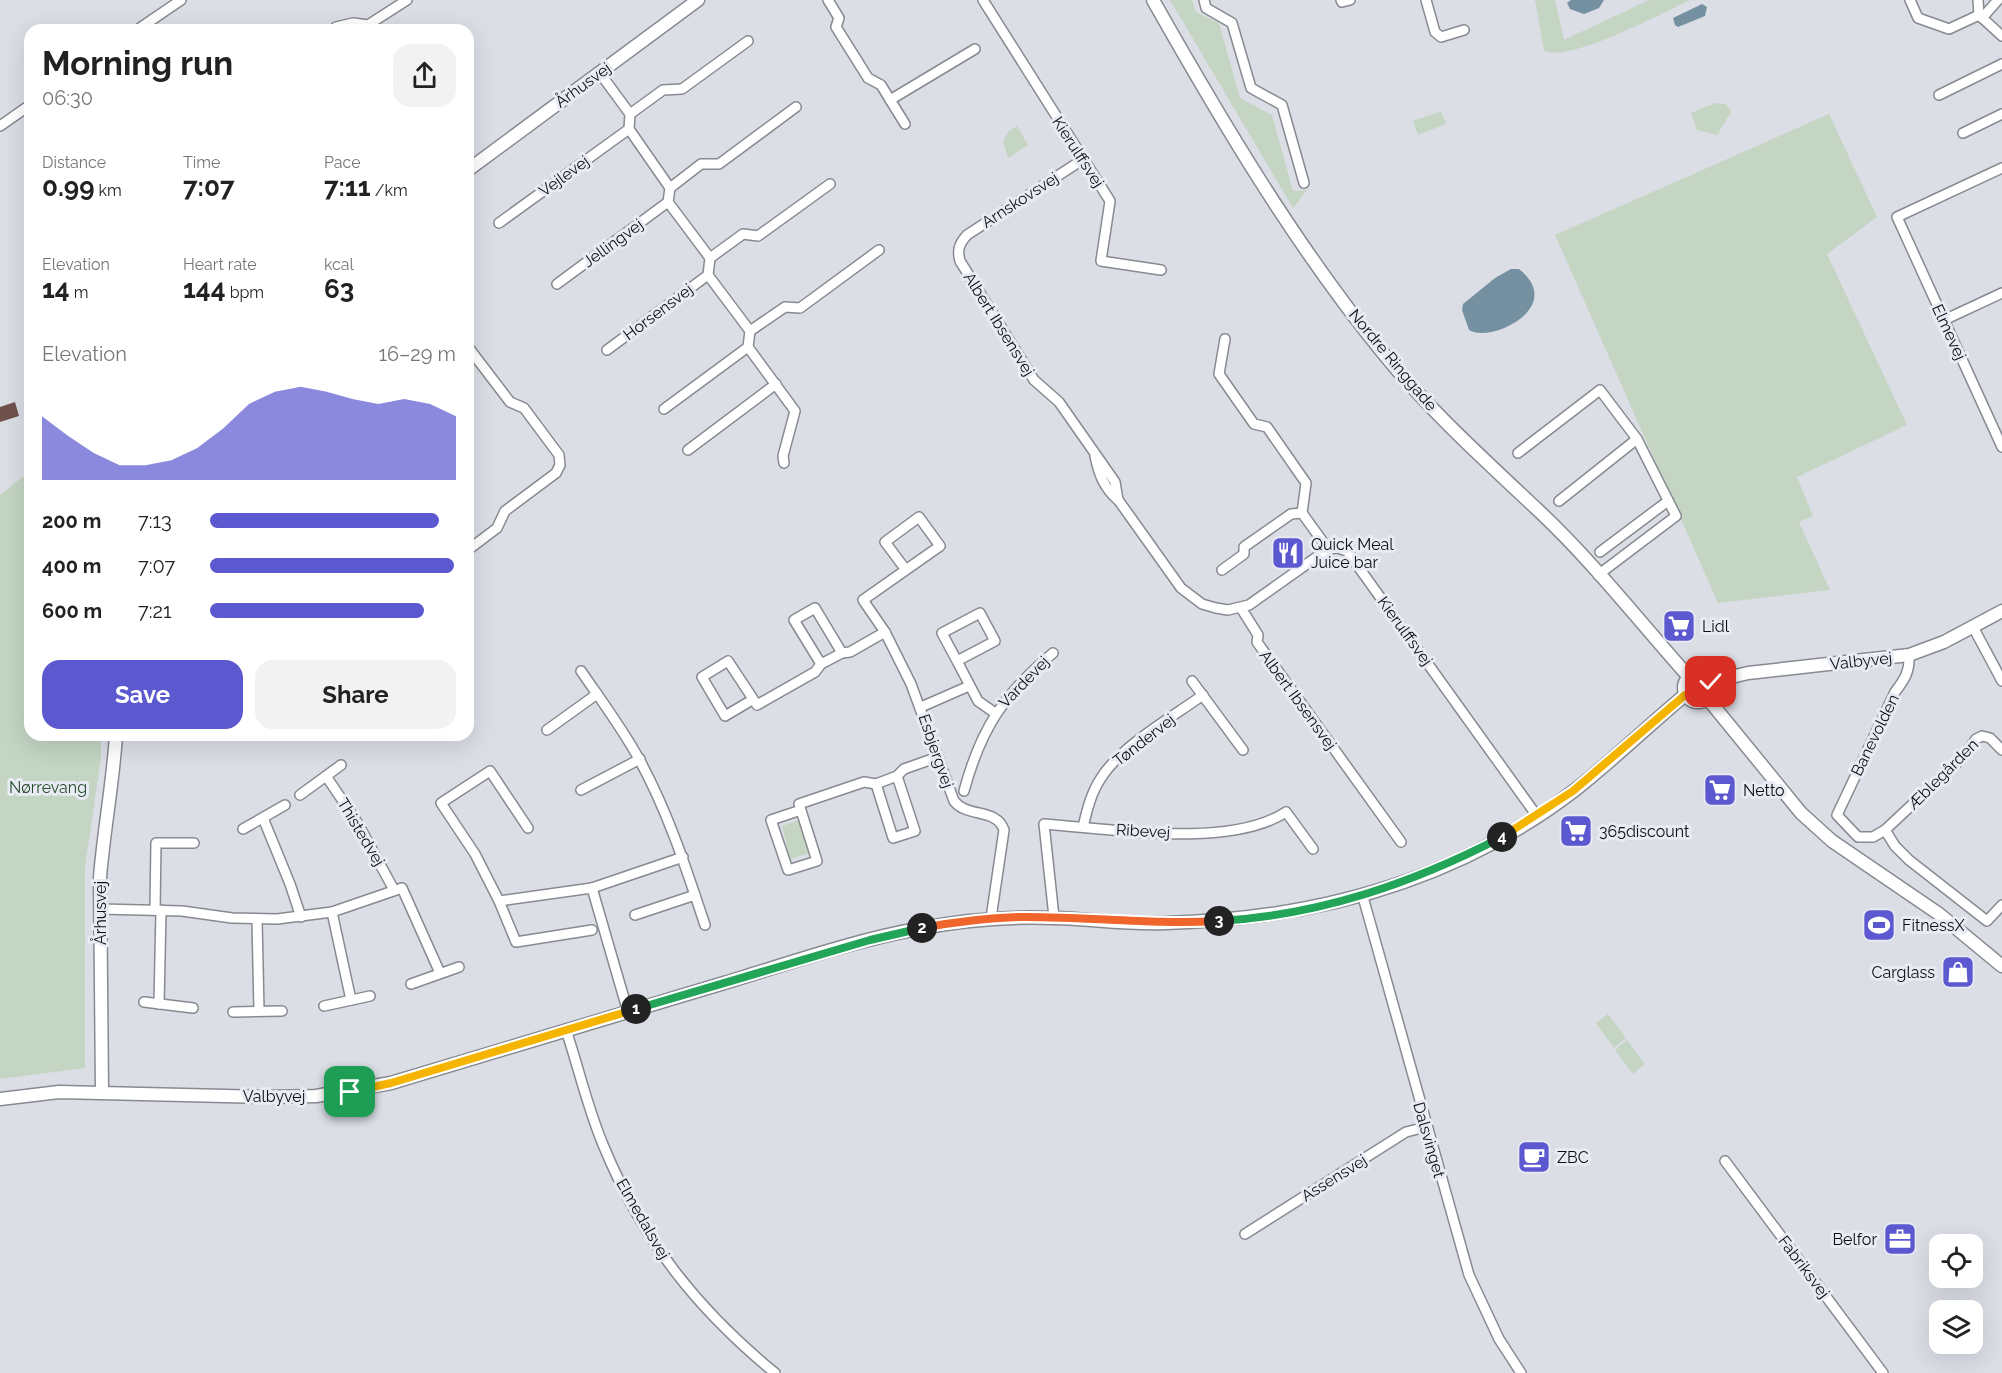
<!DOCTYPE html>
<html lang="en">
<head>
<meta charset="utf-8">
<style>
  :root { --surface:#fff; --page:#f2f2f2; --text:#222; --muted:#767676; --accent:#5b58d0 }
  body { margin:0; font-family:Raleway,sans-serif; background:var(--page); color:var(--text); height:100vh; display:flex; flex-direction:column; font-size:22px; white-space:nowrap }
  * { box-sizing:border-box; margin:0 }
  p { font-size:20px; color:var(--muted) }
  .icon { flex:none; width:33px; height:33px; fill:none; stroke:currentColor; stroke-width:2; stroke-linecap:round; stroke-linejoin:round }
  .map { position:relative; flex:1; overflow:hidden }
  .sheet { position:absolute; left:24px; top:24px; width:450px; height:717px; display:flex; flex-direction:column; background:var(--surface); border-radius:18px; box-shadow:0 6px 24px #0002 }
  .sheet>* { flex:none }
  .fabs { position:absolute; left:1929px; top:1234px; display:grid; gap:12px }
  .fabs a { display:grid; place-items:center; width:54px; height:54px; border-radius:12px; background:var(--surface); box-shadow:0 6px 24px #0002; font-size:30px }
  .pin { position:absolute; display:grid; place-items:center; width:51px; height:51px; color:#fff; margin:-26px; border-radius:12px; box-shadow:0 3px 9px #0006 }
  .km { position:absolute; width:30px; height:30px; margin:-15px; border-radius:50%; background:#222; color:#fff; font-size:16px; line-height:30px; text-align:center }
  .round { display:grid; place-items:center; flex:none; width:63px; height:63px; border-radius:18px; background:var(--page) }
  .summary { display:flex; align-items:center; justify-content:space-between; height:102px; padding:0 18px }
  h1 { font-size:33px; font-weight:700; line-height:45px }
  .figures { display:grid; grid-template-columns:repeat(3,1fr); gap:9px; height:102px; padding:6px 18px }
  .figures div { display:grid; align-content:center }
  .figures b { font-size:26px; font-weight:700 }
  .figures small { font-size:16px; font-weight:400 }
  .figures p { font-size:16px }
  .chart { height:168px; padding:12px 18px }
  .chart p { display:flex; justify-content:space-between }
  .chart svg { width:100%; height:108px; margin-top:6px; fill:var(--accent); opacity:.7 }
  .primary-button { display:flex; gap:12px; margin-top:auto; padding:12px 18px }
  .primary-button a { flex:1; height:69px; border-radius:18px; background:var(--accent); color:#fff; font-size:24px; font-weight:700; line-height:69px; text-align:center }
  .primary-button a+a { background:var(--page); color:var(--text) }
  ul { padding:0 18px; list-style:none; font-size:20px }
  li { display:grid; grid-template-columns:96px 72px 1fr; align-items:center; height:45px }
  li i { height:15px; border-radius:8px; background:var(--accent) }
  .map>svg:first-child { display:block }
  .green { fill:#c4d5c4 }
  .water { fill:#7490a1 }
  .building { fill:#70524d }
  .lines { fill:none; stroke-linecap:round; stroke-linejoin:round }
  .minor-casing { stroke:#888a92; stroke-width:12 }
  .tertiary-casing { stroke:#888a92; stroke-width:15 }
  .minor { stroke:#fff; stroke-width:9 }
  .tertiary { stroke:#fff; stroke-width:12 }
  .split-1-casing { stroke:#fff; stroke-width:12 }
  .split-2-casing { stroke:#fff; stroke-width:12 }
  .split-3-casing { stroke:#fff; stroke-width:12 }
  .split-4-casing { stroke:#fff; stroke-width:12 }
  .split-5-casing { stroke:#fff; stroke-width:12 }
  .split-1 { stroke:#f5b400; stroke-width:8 }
  .split-2 { stroke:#22a559; stroke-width:8 }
  .split-3 { stroke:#f0652b; stroke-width:8 }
  .split-4 { stroke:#22a559; stroke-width:8 }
  .split-5 { stroke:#f5b400; stroke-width:8 }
  .labels { text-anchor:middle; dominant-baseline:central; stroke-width:6; stroke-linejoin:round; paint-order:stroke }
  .street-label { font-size:16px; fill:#0d0e11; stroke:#e9ebf4 }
  .poi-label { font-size:16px; fill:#0d0e11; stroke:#e9ebf4; text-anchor:start }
  .park-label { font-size:16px; fill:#274d2b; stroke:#e9ebf4 }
</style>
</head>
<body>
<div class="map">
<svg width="2002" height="1373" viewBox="0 0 2002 1373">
  <rect width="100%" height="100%" fill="#dcdee6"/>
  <!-- green -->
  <g class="green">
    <polygon points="1170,0 1192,0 1196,12 1219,23 1240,98 1272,115 1293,191 1307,190 1293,208"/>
    <path d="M 1535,0 L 1555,0 L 1564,40 L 1649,0 L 1690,0 C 1659,14 1573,62 1544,51 Z"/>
    <polygon points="1715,103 1726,104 1731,112 1717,135 1697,130 1691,113"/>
    <polygon points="1441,111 1446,124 1418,135 1413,121"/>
    <polygon points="1829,114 1877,217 1827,254 1907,425 1797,477 1813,516 1799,522 1830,590 1718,603 1555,235"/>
    <polygon points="1017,126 1028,145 1008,158 1003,142 1009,131"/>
    <polygon points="30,471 30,735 101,735 101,758 85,867 85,1068 0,1079 0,495"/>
    <polygon points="799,820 810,853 790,859 782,826"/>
    <polygon points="1608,1014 1626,1038 1614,1048 1596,1023"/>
    <polygon points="1627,1040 1645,1064 1633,1074 1615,1050"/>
  </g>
  <!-- water -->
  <g class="water">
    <polygon points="1571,0 1604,0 1599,8 1584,14 1570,9 1567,3"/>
    <polygon points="1702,4 1707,7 1705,16 1678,27 1675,25 1673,18"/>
    <path d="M 1511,269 L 1519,269 C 1567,307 1490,344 1469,330 L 1462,310 L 1463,304 L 1495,278 Z"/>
  </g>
  <!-- building -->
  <polygon class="building" points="15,402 19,416 0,422 0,407"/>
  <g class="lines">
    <!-- minor casing -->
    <g class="minor-casing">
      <g id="minor">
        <polyline points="828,0 839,18 836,27 868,78 881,85 905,124"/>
        <polyline points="983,0 1110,201 1101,261 1161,270"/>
        <polyline points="1204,0 1206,8 1232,23 1251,88 1282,105 1304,183"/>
        <polyline points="1341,0 1342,2 1350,0"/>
        <polyline points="1426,0 1435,32 1441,37 1464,30"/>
        <polyline points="1910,0 1918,18 1949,29 1979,15"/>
        <polyline points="1978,0 1979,15 2002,36"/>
        <polyline points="1982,18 1998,0"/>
        <polyline points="336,27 353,23 368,25 407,0"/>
        <polyline points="137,30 181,0"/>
        <polyline points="597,74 605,80 630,114 629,129 670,188 668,202 710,258 708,275 750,331 748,347 795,411 783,456 784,463"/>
        <polyline points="1939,95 2002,64"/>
        <polyline points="890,100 975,49"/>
        <polyline points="630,114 663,90 682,89 748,41"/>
        <polyline points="0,126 30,105"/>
        <polyline points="1963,133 2002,114"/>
        <path d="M 1082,160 L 967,235 C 959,244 957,250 960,261 L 1034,380 L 1059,402 L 1115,482 L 1118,500"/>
        <polyline points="2002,168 1897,217 2002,447"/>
        <polyline points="670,188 701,164 719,164 796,107"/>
        <polyline points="499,223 629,129"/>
        <polyline points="710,258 743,234 758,236 830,184"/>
        <polyline points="557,284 668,202"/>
        <polyline points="1944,320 2002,293"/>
        <polyline points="750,331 785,307 800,308 879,250"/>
        <polyline points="1225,339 1219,374 1254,424 1267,427 1306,483 1302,513 1328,549"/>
        <polyline points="468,347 510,402 524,408 559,455 560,465 556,473 505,511 497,528 468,550"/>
        <polyline points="607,350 708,275"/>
        <polyline points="664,409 748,347"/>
        <polyline points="688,450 776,384"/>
        <polyline points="1518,453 1600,390 1637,439 1676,516 1598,575"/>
        <path d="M 1095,456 C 1099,475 1104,488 1119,501 L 1181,588 L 1202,604 L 1216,608 L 1228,610 L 1249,605 L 1328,549 L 1338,548 L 1347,551 L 1537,816"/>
        <polyline points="1559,501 1637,439"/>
        <polyline points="1600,552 1668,501"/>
        <path d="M 906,570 L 885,542 L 919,517 L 940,546 L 863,600 L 885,632 L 911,684 L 954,801 C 967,818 997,808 1004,830 L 991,918"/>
        <polyline points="1222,570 1244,554 1244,547 1291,514 1302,513"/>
        <polyline points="1241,608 1258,635 1257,642 1401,842"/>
        <polyline points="1973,627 2002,681"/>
        <path d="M 1909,655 C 1910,671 1905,679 1895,692 L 1837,815 L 1858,837 L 1873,837 L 1885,830 L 1961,759 L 1976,739 L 1982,736 L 1990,738 L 2002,750"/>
        <polyline points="957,661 942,633 980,613 995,641 957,661 978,701 995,713"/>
        <polyline points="821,664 794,620 815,608 842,653"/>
        <path d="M 581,671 C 601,700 622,728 639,759 C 668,812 686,868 705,925"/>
        <polyline points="1192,681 1243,750"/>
        <polyline points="752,700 725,716 702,677 728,661 757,705 815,672 821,664 842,653 850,652 885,632"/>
        <polyline points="921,707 969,686"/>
        <polyline points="547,730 597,694"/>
        <polyline points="326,776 357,822 394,890"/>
        <polyline points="876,784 893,838 915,831 897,776"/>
        <polyline points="581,790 640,759"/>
        <path d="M 964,791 C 981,728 1004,694 1053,653"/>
        <polyline points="300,795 341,765"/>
        <polyline points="801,810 771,820 788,870 817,861 799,804 864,782 876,784 897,776 904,769 938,757"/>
        <polyline points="263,818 290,884 301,917"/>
        <path d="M 1083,827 C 1087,810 1091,793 1101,778 C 1122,745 1171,718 1203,695"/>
        <polyline points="528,828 490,771 441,803 475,854 499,901 592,888 628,1012"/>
        <polyline points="243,829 285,805"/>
        <polyline points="1885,830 1895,846 1909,860 1987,921 2002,905"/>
        <polyline points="592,888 683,857"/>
        <polyline points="1363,897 1469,1275 1499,1339 1521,1373"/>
        <polyline points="499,901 516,942 592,930"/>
        <polyline points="100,909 182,911 232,918 277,919 332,912 402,888 440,973"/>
        <polyline points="155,910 156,843 194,843"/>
        <polyline points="332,912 351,1000"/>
        <polyline points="635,915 695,895"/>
        <path d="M 1054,917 L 1044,824 C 1111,829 1229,849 1286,812 L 1313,849"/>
        <polyline points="257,920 259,1011"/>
        <polyline points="411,984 459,967"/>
        <polyline points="144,1002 193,1008"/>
        <polyline points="159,1004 161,910"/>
        <polyline points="324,1006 370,996"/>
        <polyline points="233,1012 282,1011"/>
        <path d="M 566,1030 C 579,1069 588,1110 604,1147 C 643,1241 697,1309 775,1373"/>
        <polyline points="1725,1161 1883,1373"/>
        <polyline points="1245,1234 1406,1132 1426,1127"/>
      </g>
    </g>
    <!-- tertiary casing -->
    <g class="tertiary-casing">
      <g id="tertiary">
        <path d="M 1153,0 C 1222,122 1295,245 1383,353 C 1430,411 1486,461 1540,512 C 1593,562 1640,622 1689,677"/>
        <polyline points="468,170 698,0"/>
        <circle cx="1698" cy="688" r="14"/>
        <polyline points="1711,682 1748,673 1909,655 1944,642 2002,611"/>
        <polyline points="1708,699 1801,813 1832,841 1939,914 2002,966"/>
        <path d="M 102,1091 L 100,877 C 104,829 113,783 116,735"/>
        <path d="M 0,1099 L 59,1092 L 265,1097 L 316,1096 L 391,1083 C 502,1050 613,1016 724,983 C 787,964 852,941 917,929 C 963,920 1009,916 1055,918 C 1092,919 1129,925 1166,923 C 1314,919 1455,882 1575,790 C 1613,760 1648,726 1685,695"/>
      </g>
    </g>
    <!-- minor -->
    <use href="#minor" class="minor"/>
    <!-- tertiary -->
    <use href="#tertiary" class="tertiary"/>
  </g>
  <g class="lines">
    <!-- split-1 casing -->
    <g class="split-1-casing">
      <polyline id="split-1" points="350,1092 391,1083 636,1009"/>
    </g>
    <!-- split-2 casing -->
    <g class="split-2-casing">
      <polyline id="split-2" points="636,1009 870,940 922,928"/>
    </g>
    <!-- split-3 casing -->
    <g class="split-3-casing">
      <path id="split-3" d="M 922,928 C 954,922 986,918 1018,917 C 1086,916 1151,925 1219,921"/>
    </g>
    <!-- split-4 casing -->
    <g class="split-4-casing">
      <path id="split-4" d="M 1219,921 C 1321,915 1413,883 1502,837"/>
    </g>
    <!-- split-5 casing -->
    <g class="split-5-casing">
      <polyline id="split-5" points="1502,837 1573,791 1685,695 1696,702 1708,699 1712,691 1711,682"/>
    </g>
    <!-- split-1 -->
    <use href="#split-1" class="split-1"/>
    <!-- split-2 -->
    <use href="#split-2" class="split-2"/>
    <!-- split-3 -->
    <use href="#split-3" class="split-3"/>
    <!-- split-4 -->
    <use href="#split-4" class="split-4"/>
    <!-- split-5 -->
    <use href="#split-5" class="split-5"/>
  </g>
  <!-- icons -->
  <defs>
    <g id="restaurant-square" transform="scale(1.725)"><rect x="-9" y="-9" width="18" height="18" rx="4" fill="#5b58d0" stroke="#e9ebf4"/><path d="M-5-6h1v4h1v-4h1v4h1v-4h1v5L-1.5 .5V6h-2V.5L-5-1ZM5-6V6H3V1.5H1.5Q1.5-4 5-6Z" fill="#fff"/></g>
    <g id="supermarket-square" transform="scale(1.725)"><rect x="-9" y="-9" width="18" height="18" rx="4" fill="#5b58d0" stroke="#e9ebf4"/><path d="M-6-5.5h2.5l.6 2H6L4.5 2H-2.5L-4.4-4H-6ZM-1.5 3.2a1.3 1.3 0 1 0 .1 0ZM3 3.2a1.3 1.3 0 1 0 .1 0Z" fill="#fff"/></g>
    <g id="stadium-square" transform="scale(1.725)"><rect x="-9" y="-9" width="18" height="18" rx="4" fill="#5b58d0" stroke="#e9ebf4"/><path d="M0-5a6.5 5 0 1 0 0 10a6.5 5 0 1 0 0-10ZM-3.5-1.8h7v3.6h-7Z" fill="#fff"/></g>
    <g id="shop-square" transform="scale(1.725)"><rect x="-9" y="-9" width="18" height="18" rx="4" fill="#5b58d0" stroke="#e9ebf4"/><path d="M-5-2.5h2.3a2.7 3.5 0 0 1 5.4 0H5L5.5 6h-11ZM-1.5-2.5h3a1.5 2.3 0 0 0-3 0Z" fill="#fff"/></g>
    <g id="cafe-square" transform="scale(1.725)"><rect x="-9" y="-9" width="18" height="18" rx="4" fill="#5b58d0" stroke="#e9ebf4"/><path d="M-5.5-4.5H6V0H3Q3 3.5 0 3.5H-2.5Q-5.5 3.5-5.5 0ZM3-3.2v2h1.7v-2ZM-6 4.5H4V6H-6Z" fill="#fff"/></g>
    <g id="office-square" transform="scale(1.725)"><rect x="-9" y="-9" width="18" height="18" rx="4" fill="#5b58d0" stroke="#e9ebf4"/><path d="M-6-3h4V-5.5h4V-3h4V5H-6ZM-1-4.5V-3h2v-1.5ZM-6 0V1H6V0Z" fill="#fff"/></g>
  </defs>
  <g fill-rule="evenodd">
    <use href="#restaurant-square" x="1288" y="553"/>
    <use href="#supermarket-square" x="1679" y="626"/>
    <use href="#supermarket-square" x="1720" y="790"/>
    <use href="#supermarket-square" x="1576" y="831"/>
    <use href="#stadium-square" x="1879" y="925"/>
    <use href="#shop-square" x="1958" y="972"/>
    <use href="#cafe-square" x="1534" y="1157"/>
    <use href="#office-square" x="1900" y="1239"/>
  </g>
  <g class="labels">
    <!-- street labels -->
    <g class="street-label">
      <text transform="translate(583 85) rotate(-36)">Århusvej</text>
      <text transform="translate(1078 152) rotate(57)">Kierulffsvej</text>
      <text transform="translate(564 176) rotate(-36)">Vejlevej</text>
      <text transform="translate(1020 200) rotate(-33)">Arnskovsvej</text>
      <text transform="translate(613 243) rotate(-36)">Jellingvej</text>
      <text transform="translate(658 312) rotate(-37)">Horsensvej</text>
      <text transform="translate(999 324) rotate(58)">Albert Ibsensvej</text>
      <text transform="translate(1949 332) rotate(65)">Elmevej</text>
      <text transform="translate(1393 360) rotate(50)">Nordre Ringgade</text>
      <text transform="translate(1405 631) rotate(54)">Kierulffsvej</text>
      <text transform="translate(1861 661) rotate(-6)">Valbyvej</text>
      <text transform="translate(1024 682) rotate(-46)">Vardevej</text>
      <text transform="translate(1298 700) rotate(54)">Albert Ibsensvej</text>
      <text transform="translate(1875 735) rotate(-64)">Banevolden</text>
      <text transform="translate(1144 740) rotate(-38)">Tøndervej</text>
      <text transform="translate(936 751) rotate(71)">Esbjergvej</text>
      <text transform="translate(1943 774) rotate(-45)">Æblegården</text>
      <text transform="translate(1143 831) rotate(3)">Ribevej</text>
      <text transform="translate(361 832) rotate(59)">Thistedvej</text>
      <text transform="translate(100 913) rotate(-90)">Århusvej</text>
      <text x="274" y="1096">Valbyvej</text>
      <text transform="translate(1429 1140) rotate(74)">Dalsvinget</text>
      <text transform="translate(1334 1178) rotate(-32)">Assensvej</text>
      <text transform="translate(643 1219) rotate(60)">Elmedalsvej</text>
      <text transform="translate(1804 1267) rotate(53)">Fabriksvej</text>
    </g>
    <!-- poi labels -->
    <g class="poi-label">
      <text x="1311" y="544">Quick Meal<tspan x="1311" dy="18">Juice bar</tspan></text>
      <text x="1702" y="626">Lidl</text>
      <text x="1743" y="790">Netto</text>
      <text x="1599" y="831">365discount</text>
      <text x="1902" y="925">FitnessX</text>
      <text x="1935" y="972" text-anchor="end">Carglass</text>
      <text x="1557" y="1157">ZBC</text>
      <text x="1877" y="1239" text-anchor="end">Belfor</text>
    </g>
    <!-- park labels -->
    <g class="park-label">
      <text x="48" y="787">Nørrevang</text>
    </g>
  </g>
</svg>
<div class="fabs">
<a><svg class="icon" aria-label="locate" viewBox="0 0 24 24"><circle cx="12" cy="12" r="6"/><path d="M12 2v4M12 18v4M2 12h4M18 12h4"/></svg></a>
<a><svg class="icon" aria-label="layers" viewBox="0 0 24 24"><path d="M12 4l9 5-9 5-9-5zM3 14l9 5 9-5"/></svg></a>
</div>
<div class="pin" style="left:350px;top:1092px;background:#1e9e55"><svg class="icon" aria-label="arrive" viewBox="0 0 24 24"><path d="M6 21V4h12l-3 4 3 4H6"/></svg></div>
<div class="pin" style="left:1711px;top:682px;background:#d93025"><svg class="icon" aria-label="check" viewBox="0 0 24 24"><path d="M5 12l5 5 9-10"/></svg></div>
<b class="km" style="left:636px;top:1009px">1</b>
<b class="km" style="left:922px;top:928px">2</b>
<b class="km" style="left:1219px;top:921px">3</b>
<b class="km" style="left:1502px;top:837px">4</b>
<section class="sheet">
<div class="summary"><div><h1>Morning run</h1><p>06:30</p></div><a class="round"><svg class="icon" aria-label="share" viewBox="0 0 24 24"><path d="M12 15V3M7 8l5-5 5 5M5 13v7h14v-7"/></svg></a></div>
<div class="figures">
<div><p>Distance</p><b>0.99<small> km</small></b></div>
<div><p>Time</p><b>7:07</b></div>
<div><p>Pace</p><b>7:11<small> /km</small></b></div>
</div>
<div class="figures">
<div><p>Elevation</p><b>14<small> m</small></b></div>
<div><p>Heart rate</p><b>144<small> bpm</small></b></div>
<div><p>kcal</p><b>63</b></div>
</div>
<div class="chart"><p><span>Elevation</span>16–29 m</p>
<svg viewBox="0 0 160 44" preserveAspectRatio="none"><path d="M0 44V18L10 26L20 33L30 38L40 38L50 36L60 31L70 23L80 13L90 8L100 6L110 8L120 11L130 13L140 11L150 13L160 18V44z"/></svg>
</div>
<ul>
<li><b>200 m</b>7:13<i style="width:93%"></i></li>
<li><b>400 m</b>7:07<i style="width:99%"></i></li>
<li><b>600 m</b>7:21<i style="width:87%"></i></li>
</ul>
<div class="primary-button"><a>Save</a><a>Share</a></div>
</section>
</div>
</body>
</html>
